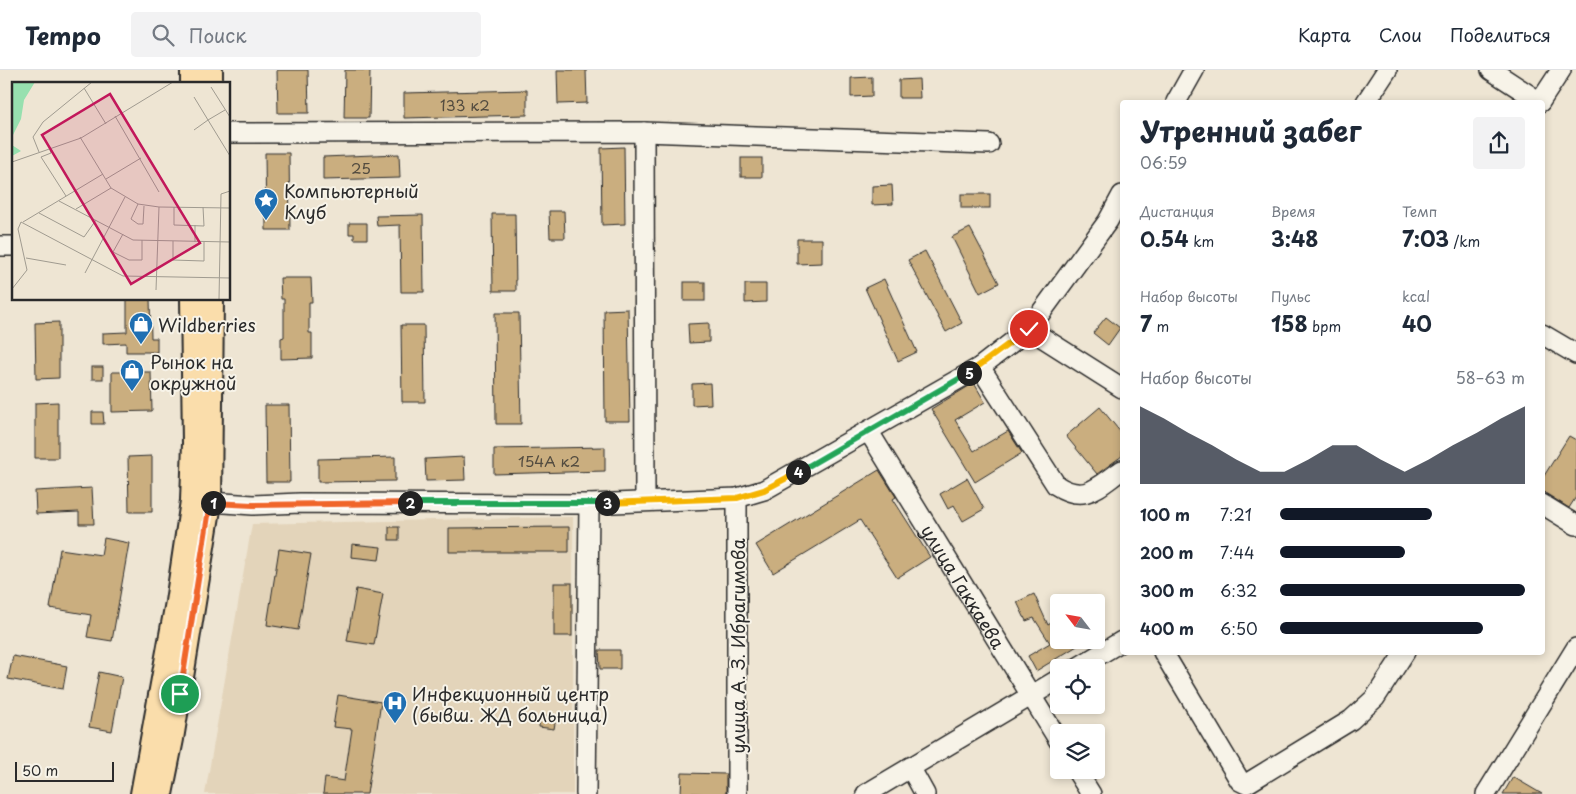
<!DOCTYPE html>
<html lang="ru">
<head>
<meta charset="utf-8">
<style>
  :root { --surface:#fff; --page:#f2f2f3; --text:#1f2937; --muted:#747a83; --line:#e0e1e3; --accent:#111827 }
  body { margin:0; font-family:"Playpen Sans",sans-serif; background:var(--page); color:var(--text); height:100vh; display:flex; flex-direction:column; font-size:19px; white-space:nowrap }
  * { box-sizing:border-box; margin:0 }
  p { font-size:16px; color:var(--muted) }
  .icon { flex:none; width:28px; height:28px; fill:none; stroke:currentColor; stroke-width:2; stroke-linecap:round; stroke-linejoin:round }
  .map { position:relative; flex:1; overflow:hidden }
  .details { position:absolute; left:1120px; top:30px; width:425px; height:555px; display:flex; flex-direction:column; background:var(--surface); border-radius:5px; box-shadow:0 2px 8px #0003 }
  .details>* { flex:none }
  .needle { width:32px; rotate:301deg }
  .buttons { position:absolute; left:1050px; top:524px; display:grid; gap:10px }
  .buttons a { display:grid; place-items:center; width:55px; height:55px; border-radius:5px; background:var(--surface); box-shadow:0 2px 8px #0003; font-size:25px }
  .scale { position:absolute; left:15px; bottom:12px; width:99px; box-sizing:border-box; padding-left:5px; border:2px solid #2b2b2b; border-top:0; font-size:14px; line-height:18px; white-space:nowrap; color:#2b2b2b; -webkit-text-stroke:4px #f7f3e8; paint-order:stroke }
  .pin { position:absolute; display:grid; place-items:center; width:42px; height:42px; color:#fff; margin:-21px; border:2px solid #fff; border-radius:50%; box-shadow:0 1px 5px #0007 }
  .km { position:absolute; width:25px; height:25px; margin:-12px; border-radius:50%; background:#222; color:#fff; font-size:14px; line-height:25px; text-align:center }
  .round { display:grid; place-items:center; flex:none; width:52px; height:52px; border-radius:5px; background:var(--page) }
  .summary { display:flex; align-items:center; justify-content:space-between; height:85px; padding:0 20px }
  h1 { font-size:28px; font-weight:700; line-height:38px }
  .stats { display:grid; grid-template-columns:repeat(3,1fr); gap:8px; height:85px; padding:5px 20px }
  .stats div { display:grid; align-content:center }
  .stats b { font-size:21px; font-weight:700 }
  .stats small { font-size:14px; font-weight:400 }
  .stats p { font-size:14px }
  .chart { height:140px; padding:10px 20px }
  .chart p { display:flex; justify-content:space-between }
  .chart svg { width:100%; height:90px; margin-top:5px; fill:var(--accent); opacity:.7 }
  ul { padding:0 20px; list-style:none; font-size:16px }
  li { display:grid; grid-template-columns:80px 60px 1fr; align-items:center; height:38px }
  li i { height:12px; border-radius:6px; background:var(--accent) }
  header { display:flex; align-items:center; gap:30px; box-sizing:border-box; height:70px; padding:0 25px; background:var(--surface); border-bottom:1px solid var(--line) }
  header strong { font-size:24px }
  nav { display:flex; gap:28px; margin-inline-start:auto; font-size:18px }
  .search { width:350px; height:45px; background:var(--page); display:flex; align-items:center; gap:12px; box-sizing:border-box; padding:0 18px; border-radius:5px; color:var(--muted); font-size:19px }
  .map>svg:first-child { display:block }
  .built { fill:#e3d4ba }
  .building { fill:#caae7f; stroke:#2b2b2b }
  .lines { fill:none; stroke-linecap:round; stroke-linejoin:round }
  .minor-casing { stroke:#2b2b2b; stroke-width:22 }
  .major-casing { stroke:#2b2b2b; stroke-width:26 }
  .minor { stroke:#f7f3e8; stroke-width:19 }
  .major { stroke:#faddab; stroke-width:22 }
  .split-1-casing { stroke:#fff; stroke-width:10 }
  .split-2-casing { stroke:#fff; stroke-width:10 }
  .split-3-casing { stroke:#fff; stroke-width:10 }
  .split-4-casing { stroke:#fff; stroke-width:10 }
  .split-5-casing { stroke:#fff; stroke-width:10 }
  .split-6-casing { stroke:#fff; stroke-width:10 }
  .split-1 { stroke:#f0652b; stroke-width:6 }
  .split-2 { stroke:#f0652b; stroke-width:6 }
  .split-3 { stroke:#22a559; stroke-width:6 }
  .split-4 { stroke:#f5b400; stroke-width:6 }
  .split-5 { stroke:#22a559; stroke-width:6 }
  .split-6 { stroke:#f5b400; stroke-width:6 }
  .labels { text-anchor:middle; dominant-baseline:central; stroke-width:4; stroke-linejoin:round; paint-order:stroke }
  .number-label { font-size:15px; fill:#534c40 }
  .poi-label { font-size:18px; fill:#2b2b2b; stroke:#f7f3e8; text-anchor:start }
  .street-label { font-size:18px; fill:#2b2b2b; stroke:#f7f3e8 }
  .inset-road { fill:none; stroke:#a09b90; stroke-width:1 }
  .view { fill:#c2185b; fill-opacity:0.15; stroke:#c2185b; stroke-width:2.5 }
  .inset-edge { fill:none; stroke:#2b2b2b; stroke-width:2.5 }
</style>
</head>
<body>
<header>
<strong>Tempo</strong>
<div class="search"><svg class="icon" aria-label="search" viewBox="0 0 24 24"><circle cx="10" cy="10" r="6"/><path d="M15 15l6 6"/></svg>Поиск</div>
<nav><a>Карта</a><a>Слои</a><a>Поделиться</a></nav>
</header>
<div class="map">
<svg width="1576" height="724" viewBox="0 0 1576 724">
  <rect width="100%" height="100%" fill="#eee5d3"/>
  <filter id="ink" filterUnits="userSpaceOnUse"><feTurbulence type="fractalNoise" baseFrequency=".02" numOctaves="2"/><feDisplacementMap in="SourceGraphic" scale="10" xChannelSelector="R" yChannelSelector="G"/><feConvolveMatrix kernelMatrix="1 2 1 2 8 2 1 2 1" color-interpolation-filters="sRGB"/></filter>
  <g filter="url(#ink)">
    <!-- built -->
    <polygon class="built" points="573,447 573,724 205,724 252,454"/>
    <!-- building -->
    <g class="building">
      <polygon points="277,0 308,0 309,43 278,43"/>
      <polygon points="345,0 370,0 369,48 344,48"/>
      <polygon points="557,0 586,0 587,33 558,34"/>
      <polygon points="872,7 872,26 851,27 851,8"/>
      <polygon points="919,9 920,28 899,28 899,10"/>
      <polygon points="527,20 527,45 404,48 404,23"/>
      <polygon points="624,77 625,154 602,155 601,78"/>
      <polygon points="265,83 289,83 290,160 266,160"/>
      <polygon points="399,84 400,108 323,110 323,87"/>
      <rect x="741" y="88" width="21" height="19"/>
      <polygon points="892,115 893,134 872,135 872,116"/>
      <rect x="961" y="124" width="29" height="14"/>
      <polygon points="549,141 564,141 565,168 550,168"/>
      <polygon points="492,144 515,144 516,221 493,221"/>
      <polygon points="423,145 424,222 401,222 400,155 377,156 376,146"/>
      <polygon points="349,153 367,153 367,169 354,169 354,164 349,164"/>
      <polygon points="970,158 999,213 980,223 952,167"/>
      <polygon points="797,169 822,169 822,193 797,194"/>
      <polygon points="925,181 962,253 946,262 908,190"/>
      <polygon points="280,208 311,208 312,232 309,232 309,263 312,263 312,288 281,289 281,268 284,267 284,229 281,229"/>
      <polygon points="884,209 917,282 898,291 865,218"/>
      <rect x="684" y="212" width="21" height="19"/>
      <polygon points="745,214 766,214 766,232 745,233"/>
      <polygon points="127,229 150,229 151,268 157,268 157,282 126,282 126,273 103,274 103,263 127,262"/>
      <polygon points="628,239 630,351 605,351 604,240"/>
      <polygon points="495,243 519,243 521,354 496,354"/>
      <polygon points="1106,247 1120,258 1108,275 1093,263"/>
      <polygon points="59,252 59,308 36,309 35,253"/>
      <polygon points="709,253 709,272 689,273 688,254"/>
      <polygon points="401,255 424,255 425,332 402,332"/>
      <rect x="92" y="297" width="11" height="12"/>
      <polygon points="112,302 151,302 152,341 112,342"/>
      <polygon points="710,313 711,334 692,335 692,314"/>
      <polygon points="974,313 985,332 955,350 974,381 1008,361 1022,383 975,412 931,339"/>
      <polygon points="58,332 58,388 35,388 35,333"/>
      <polygon points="265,335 289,335 290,412 266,412"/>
      <polygon points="1100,337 1122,364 1122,386 1097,404 1066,366"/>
      <polygon points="92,342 103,342 104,354 92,354"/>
      <polygon points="1569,366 1576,370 1576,427 1569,438 1542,421 1542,409"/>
      <polygon points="605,377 605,401 494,404 494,379"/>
      <polygon points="152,386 152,442 129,442 128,387"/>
      <polygon points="395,387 395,411 318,412 318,389"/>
      <polygon points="464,387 465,410 426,411 425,389"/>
      <polygon points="879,400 896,427 893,429 930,487 897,508 860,450 773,503 756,475"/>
      <polygon points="967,408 984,439 963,451 954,435 948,439 940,424"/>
      <polygon points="92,418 94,454 79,454 79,442 36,444 35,421"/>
      <rect x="389" y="457" width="10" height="13"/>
      <polygon points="569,457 569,482 449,482 449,458"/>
      <polygon points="104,468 129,473 112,571 87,567 91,545 50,538 60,479 101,485"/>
      <polygon points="352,474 381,477 379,490 351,487"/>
      <polygon points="279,479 311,484 298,560 267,555"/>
      <rect x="554" y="513" width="18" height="53"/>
      <polygon points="356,519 383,524 374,575 347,571"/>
      <polygon points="1034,524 1048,555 1059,548 1059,570 1087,570 1036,601 1028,586 1050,573 1034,548 1026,551 1017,532"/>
      <polygon points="599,580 620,580 620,599 600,599"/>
      <polygon points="13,586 67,596 63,619 8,609"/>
      <polygon points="99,602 122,607 112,661 89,657"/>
      <polygon points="338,625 381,632 367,724 323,724 325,708 344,711 352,659 333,657"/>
      <polygon points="540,645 556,647 554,659 539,657"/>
      <polygon points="682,703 726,704 726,724 681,723"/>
      <polygon points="1513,707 1542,724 1503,724"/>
    </g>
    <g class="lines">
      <!-- minor casing -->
      <g class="minor-casing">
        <g id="minor">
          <polyline points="1491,0 1540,32"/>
          <polyline points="1176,32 1194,0"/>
          <polyline points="1366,32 1387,0"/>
          <polyline points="1540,32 1561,0"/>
          <polyline points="644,62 645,431"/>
          <polyline points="229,63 644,62 989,74"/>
          <polyline points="0,176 14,176"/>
          <polyline points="1029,259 1122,318"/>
          <polyline points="1542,264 1576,284"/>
          <path d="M 980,297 L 1056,415 C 1085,434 1097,417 1122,400"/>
          <path id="s1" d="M 869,362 L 1059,671"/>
          <polyline points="737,428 737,724"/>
          <polyline points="196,431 253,435 300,433 589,434 737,428 764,420 980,297 1029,259 1108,151 1122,125"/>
          <polyline points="1542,434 1576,455"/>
          <polyline points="1163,582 1240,711 1246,714 1351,650 1375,628 1405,582"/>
          <polyline points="1077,598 1122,571"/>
          <polyline points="910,697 925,724"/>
          <polyline points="1076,700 1091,724"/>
          <polyline points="586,724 589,434"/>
          <polyline points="866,724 1059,609"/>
          <polyline points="1486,724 1576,578"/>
        </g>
      </g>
      <!-- major casing -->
      <g class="major-casing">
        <g id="major">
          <polyline points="192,0 192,14"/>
          <polyline points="211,0 211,14"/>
          <polyline points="142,724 177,532 192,431 194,373 192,229"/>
          <polyline points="161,724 172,669 210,433 212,229"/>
        </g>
      </g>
      <!-- minor -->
      <use href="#minor" class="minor"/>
      <!-- major -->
      <use href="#major" class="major"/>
    </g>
  </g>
  <g class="lines" filter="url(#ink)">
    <!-- split-1 casing -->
    <g class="split-1-casing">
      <polyline id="split-1" points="180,624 210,433 213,433"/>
    </g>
    <!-- split-2 casing -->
    <g class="split-2-casing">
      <polyline id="split-2" points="213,433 253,435 410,433"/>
    </g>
    <!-- split-3 casing -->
    <g class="split-3-casing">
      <polyline id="split-3" points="410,433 607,433"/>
    </g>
    <!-- split-4 casing -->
    <g class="split-4-casing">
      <polyline id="split-4" points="607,433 737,428 764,420 798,402"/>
    </g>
    <!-- split-5 casing -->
    <g class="split-5-casing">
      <polyline id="split-5" points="798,402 969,303"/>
    </g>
    <!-- split-6 casing -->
    <g class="split-6-casing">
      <polyline id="split-6" points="969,303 1029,259"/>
    </g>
    <!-- split-1 -->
    <use href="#split-1" class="split-1"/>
    <!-- split-2 -->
    <use href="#split-2" class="split-2"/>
    <!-- split-3 -->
    <use href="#split-3" class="split-3"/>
    <!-- split-4 -->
    <use href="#split-4" class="split-4"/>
    <!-- split-5 -->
    <use href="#split-5" class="split-5"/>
    <!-- split-6 -->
    <use href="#split-6" class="split-6"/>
  </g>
  <!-- icons -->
  <defs>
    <g id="sight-pin" transform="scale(1.25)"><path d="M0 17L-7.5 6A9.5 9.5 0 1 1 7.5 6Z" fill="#1f6fb2" stroke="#f7f3e8"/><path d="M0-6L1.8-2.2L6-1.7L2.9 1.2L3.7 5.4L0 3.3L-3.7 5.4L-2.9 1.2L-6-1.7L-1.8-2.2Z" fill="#fff"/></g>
    <g id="shop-pin" transform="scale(1.25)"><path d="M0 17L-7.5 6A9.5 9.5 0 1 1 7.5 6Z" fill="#1f6fb2" stroke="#f7f3e8"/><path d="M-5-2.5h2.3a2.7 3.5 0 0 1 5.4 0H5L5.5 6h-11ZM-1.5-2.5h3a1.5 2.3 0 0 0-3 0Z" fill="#fff"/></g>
    <g id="hospital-pin" transform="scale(1.25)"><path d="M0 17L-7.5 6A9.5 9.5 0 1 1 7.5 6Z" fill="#1f6fb2" stroke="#f7f3e8"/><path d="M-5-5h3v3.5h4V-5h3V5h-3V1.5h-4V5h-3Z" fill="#fff"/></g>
  </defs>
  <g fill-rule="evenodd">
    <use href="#sight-pin" x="266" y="130"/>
    <use href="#shop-pin" x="141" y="254"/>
    <use href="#shop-pin" x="132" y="301"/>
    <use href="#hospital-pin" x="395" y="633"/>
  </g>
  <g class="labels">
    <!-- number labels -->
    <g class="number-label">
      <text x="465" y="34">133 к2</text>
      <text x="361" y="97">25</text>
      <text x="549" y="390">154А к2</text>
    </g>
    <!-- poi labels -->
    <g class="poi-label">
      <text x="284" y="120">Компьютерный<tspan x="284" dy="21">Клуб</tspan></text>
      <text x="158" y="254">Wildberries</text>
      <text x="150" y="291">Рынок на<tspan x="150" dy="21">окружной</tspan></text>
      <text x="412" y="623">Инфекционный центр<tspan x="412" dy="21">(бывш. ЖД больница)</tspan></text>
    </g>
    <!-- street labels -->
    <g class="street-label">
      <text stroke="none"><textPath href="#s1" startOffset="181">улица Гаккаева</textPath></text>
      <text transform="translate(737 576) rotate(-90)">улица А. З. Ибрагимова</text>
    </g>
  </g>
  <!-- overview -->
  <g transform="translate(12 12)">
    <rect width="218" height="218" fill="#eee5d3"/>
    <path d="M 0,0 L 23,0 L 12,18 L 9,37 L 0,55 L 0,63 L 9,69 L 0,74 Z" fill="#97e0af"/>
    <path class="inset-road" d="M 199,5 L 218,35M 72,6 L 94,42M 182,15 L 196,38 L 182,48M 213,28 L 196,38 L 218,74M 103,34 L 147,110M 68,55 L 99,106 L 126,122 L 147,125 L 218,126M 38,68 L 39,71 L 29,75 L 54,114M 27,70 L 21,55 L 31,40 L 80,0M 0,80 L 69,56 L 161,0M 94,97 L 129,76M 47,119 L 121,158 L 218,160M 126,122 L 119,137 L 126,142 L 131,142 L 132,124M 162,125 L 162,143 L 192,144 L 191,125M 64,127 L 99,106M 27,131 L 72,155 L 84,138M 11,140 L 91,92M 111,152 L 101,170 L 117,178 L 130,178 L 130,158M 161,159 L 161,178 L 192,179 L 192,160M 183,160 L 183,143M 14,176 L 54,183M 73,191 L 113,115M 0,207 L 15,188 L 6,147 L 9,140 L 111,194 L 218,196M 144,208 L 147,125M 207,217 L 209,112 L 218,109"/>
    <path class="view" d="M 98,12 L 188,161 L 119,202 L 30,53 Z"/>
    <rect width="218" height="218" class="inset-edge"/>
  </g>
</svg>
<div class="buttons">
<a><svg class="needle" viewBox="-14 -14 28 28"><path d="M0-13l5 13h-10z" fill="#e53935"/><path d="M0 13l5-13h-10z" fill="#747a83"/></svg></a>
<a><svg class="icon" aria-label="locate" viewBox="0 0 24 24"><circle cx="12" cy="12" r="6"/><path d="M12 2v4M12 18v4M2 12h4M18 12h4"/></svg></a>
<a><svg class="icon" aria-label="layers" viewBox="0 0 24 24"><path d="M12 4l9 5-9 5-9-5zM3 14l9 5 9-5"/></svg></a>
</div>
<div class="scale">50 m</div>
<div class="pin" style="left:180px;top:624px;background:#1e9e55"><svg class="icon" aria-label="arrive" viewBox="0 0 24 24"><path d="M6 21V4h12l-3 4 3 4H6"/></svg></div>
<div class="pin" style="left:1029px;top:259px;background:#d93025"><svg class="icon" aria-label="check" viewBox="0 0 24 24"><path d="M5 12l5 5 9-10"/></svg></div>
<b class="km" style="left:213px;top:433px">1</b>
<b class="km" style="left:410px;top:433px">2</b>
<b class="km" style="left:607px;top:433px">3</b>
<b class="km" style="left:798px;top:402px">4</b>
<b class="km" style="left:969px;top:303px">5</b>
<section class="details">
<div class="summary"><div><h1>Утренний забег</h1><p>06:59</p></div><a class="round"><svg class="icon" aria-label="share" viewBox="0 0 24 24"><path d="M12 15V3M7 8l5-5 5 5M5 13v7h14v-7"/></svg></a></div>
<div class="stats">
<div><p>Дистанция</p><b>0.54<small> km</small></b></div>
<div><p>Время</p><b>3:48</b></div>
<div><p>Темп</p><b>7:03<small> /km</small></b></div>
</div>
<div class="stats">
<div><p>Набор высоты</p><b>7<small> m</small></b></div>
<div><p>Пульс</p><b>158<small> bpm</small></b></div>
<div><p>kcal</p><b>40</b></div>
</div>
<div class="chart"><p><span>Набор высоты</span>58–63 m</p>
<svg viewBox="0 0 160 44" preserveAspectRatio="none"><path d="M0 44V6L10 12L20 19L30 25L40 32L50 38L60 38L70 32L80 25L90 25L100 32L110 38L120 32L130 25L140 19L150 12L160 6V44z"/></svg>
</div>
<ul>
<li><b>100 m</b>7:21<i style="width:62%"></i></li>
<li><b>200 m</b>7:44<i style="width:51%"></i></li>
<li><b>300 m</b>6:32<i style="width:100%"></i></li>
<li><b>400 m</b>6:50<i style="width:83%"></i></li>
</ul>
</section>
</div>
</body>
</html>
